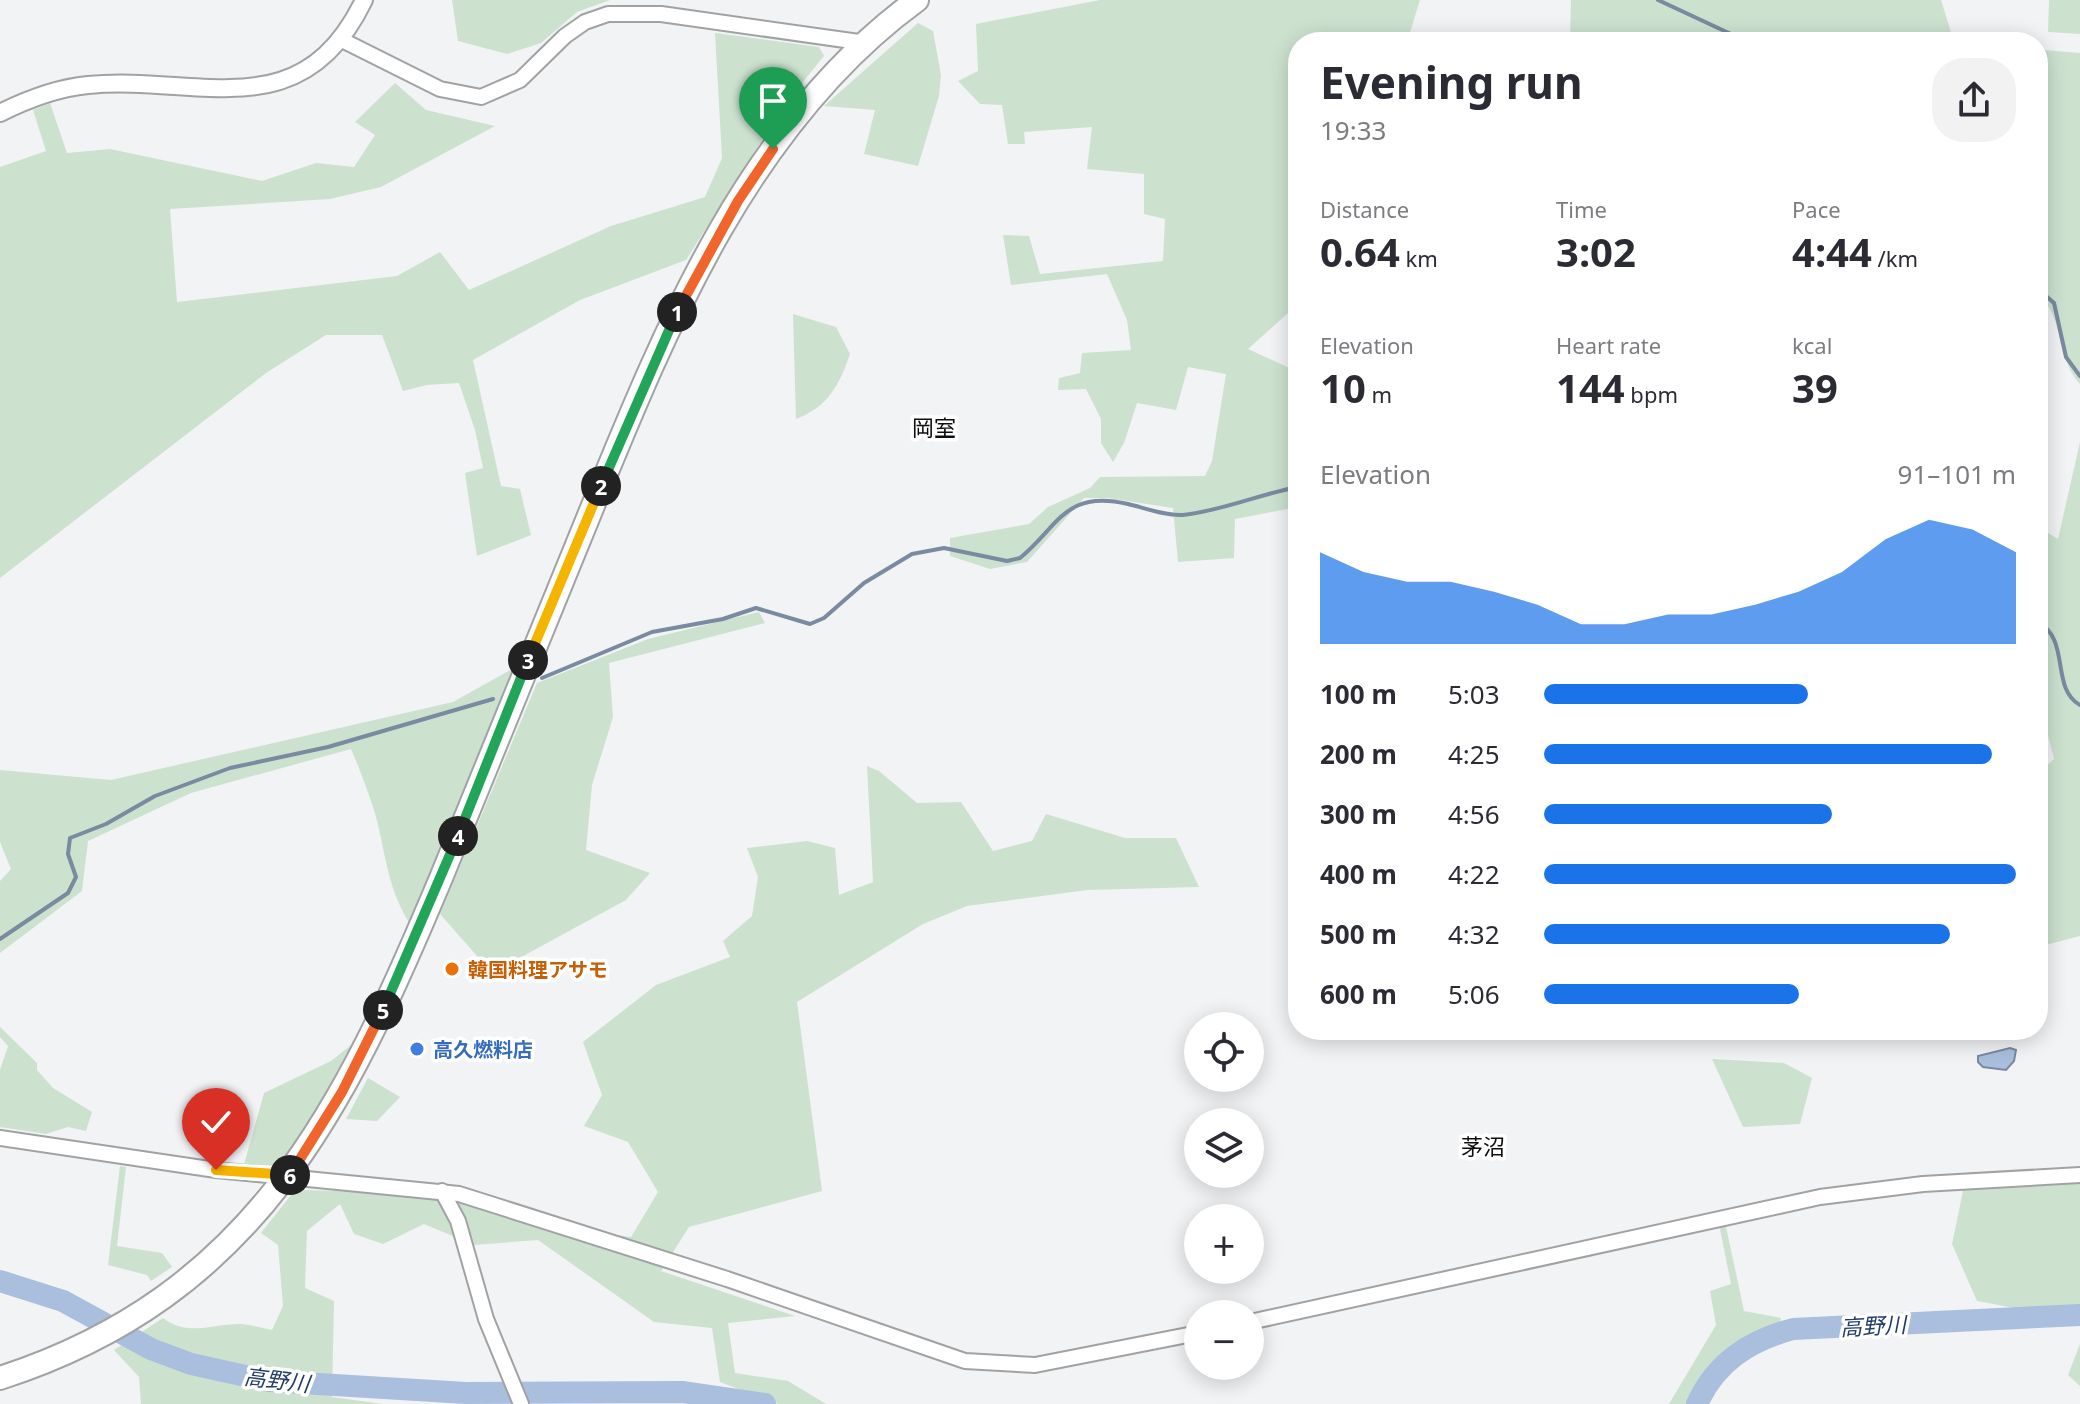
<!DOCTYPE html>
<html lang="en">
<head>
<meta charset="utf-8">
<style>
  :root { --surface:#fff; --page:#f2f2f3; --text:#2b2b33; --muted:#7c7c81; --accent:#1a73e8 }
  body { margin:0; font-family:"Noto Sans","Noto Sans JP",sans-serif; background:var(--page); color:var(--text); height:100vh; display:flex; flex-direction:column; font-size:30px; white-space:nowrap }
  * { box-sizing:border-box; margin:0 }
  p { font-size:26px; color:var(--muted) }
  .icon { flex:none; width:44px; height:44px; fill:none; stroke:currentColor; stroke-width:2; stroke-linecap:round; stroke-linejoin:round }
  .map { position:relative; flex:1; overflow:hidden }
  .details { position:absolute; left:1288px; top:32px; width:760px; height:1008px; display:flex; flex-direction:column; background:var(--surface); border-radius:32px; box-shadow:0 4px 20px #0003 }
  .details>* { flex:none }
  .tools { position:absolute; left:1184px; top:1012px; display:grid; gap:16px }
  .tools a { display:grid; place-items:center; width:80px; height:80px; border-radius:50%; background:var(--surface); box-shadow:0 4px 20px #0003; font-size:40px }
  .pin { position:absolute; display:grid; place-items:center; width:68px; height:68px; color:#fff; margin:-82px -34px; border-radius:50% 50% 50% 0; rotate:-45deg; box-shadow:0 0 8px #0007 }
  .pin .icon { rotate:45deg }
  .km { position:absolute; width:40px; height:40px; margin:-20px; border-radius:50%; background:#222; color:#fff; font-size:22px; line-height:40px; text-align:center }
  .round { display:grid; place-items:center; flex:none; width:84px; height:84px; border-radius:32px; background:var(--page) }
  .headline { display:flex; align-items:center; justify-content:space-between; height:136px; padding:0 32px }
  h1 { font-size:44px; font-weight:700; line-height:60px }
  .metrics { display:grid; grid-template-columns:repeat(3,1fr); gap:12px; height:136px; padding:8px 32px }
  .metrics div { display:grid; align-content:center }
  .metrics b { font-size:40px; font-weight:700 }
  .metrics small { font-size:22px; font-weight:400 }
  .metrics p { font-size:22px }
  .chart { height:224px; padding:16px 32px }
  .chart p { display:flex; justify-content:space-between }
  .chart svg { width:100%; height:144px; margin-top:8px; fill:var(--accent); opacity:.7 }
  ul { padding:0 32px; list-style:none; font-size:26px }
  li { display:grid; grid-template-columns:128px 96px 1fr; align-items:center; height:60px }
  li i { height:20px; border-radius:10px; background:var(--accent) }
  .map>svg:first-child { display:block }
  .green { fill:#cce2cf }
  .water { fill:#a9bfdd; stroke:#7a8a9f; stroke-width:2 }
  .lines { fill:none; stroke-linecap:round; stroke-linejoin:round }
  .stream { stroke:#7a8a9f; stroke-width:4 }
  .river { stroke:#a9bfdd; stroke-width:22 }
  .minor-casing { stroke:#a0a2a4; stroke-width:18 }
  .tertiary-casing { stroke:#a0a2a4; stroke-width:20 }
  .primary-casing { stroke:#a0a2a4; stroke-width:26 }
  .minor { stroke:#fff; stroke-width:14 }
  .tertiary { stroke:#fff; stroke-width:16 }
  .primary { stroke:#fff; stroke-width:22 }
  .split-1-casing { stroke:#fff; stroke-width:16 }
  .split-2-casing { stroke:#fff; stroke-width:16 }
  .split-3-casing { stroke:#fff; stroke-width:16 }
  .split-4-casing { stroke:#fff; stroke-width:16 }
  .split-5-casing { stroke:#fff; stroke-width:16 }
  .split-6-casing { stroke:#fff; stroke-width:16 }
  .split-7-casing { stroke:#fff; stroke-width:16 }
  .split-1 { stroke:#f0652b; stroke-width:10 }
  .split-2 { stroke:#22a559; stroke-width:10 }
  .split-3 { stroke:#f5b400; stroke-width:10 }
  .split-4 { stroke:#22a559; stroke-width:10 }
  .split-5 { stroke:#22a559; stroke-width:10 }
  .split-6 { stroke:#f0652b; stroke-width:10 }
  .split-7 { stroke:#f5b400; stroke-width:10 }
  .food-dot { fill:#e8710a; stroke:#fff; stroke-width:3 }
  .shop-dot { fill:#3f7fe0; stroke:#fff; stroke-width:3 }
  .labels { text-anchor:middle; dominant-baseline:central; stroke-width:7; stroke-linejoin:round; paint-order:stroke }
  .food-label { font-size:20px; font-weight:bold; fill:#c56008; stroke:#fff; text-anchor:start }
  .shop-label { font-size:20px; font-weight:bold; fill:#366cbe; stroke:#fff; text-anchor:start }
  .neighbourhood-label { font-size:22px; fill:#0e0e0f; stroke:#fff }
  .water-label { font-size:22px; font-style:italic; fill:#203d66; stroke:#fff }
</style>
</head>
<body>
<div class="map">
<svg width="2080" height="1404" viewBox="0 0 2080 1404">
  <rect width="100%" height="100%" fill="#f1f3f5"/>
  <!-- green -->
  <g class="green">
    <polygon points="452,0 610,0 577,12 541,43 507,54 458,41"/>
    <polygon points="1100,0 1420,0 1407,42 1298,42 1298,304 1248,349 1298,372 1298,507 1235,519 1234,558 1178,562 1173,508 1108,498 1084,498 1027,562 990,569 950,556 950,538 1029,524 1048,507 1090,488 1100,477 1205,476 1212,461 1226,374 1188,367 1176,410 1137,403 1124,443 1113,462 1101,443 1101,419 1086,389 1058,390 1059,378 1080,373 1082,353 1131,350 1127,320 1107,274 1011,285 1003,235 1029,236 1040,274 1163,261 1165,219 1144,214 1144,174 1087,169 1092,127 1024,132 1025,144 1008,144 1002,105 980,104 958,81 978,71 976,24"/>
    <polygon points="1571,0 1941,0 1954,42 1645,42 1603,35 1601,42 1570,42"/>
    <polygon points="2049,0 2080,0 2080,34 2048,32"/>
    <polygon points="918,23 933,31 941,75 939,96 918,166 864,154 875,110 824,106"/>
    <polygon points="715,33 819,47 824,56 784,105 686,260 580,300 473,360 501,486 520,489 531,535 477,556 465,473 483,468 475,430 459,383 427,385 403,391 382,335 326,335 266,373 0,578 0,167 46,151 33,110 50,103 67,153 110,149 262,181 316,163 354,167 375,135 355,122 395,83 426,110 495,126 381,187 330,199 170,209 177,302 397,276 440,252 469,290 611,226 705,197 722,158"/>
    <path d="M 2043,50 L 2080,53 L 2080,384 C 2054,355 2065,316 2038,295 L 2038,106 L 2041,105 Z"/>
    <path d="M 793,314 L 836,327 L 850,354 C 839,385 829,406 796,419 Z"/>
    <polygon points="2080,442 2080,936 2038,947 2038,774 2054,759 2038,695 2046,646 2038,641 2038,527 2058,539"/>
    <polygon points="759,612 765,623 609,663 613,717 592,785 586,850 650,873 626,900 492,973 440,914 537,683 648,639"/>
    <path d="M 516,667 L 411,925 C 387,890 386,853 375,813 C 368,792 360,769 351,749 L 191,793 L 88,841 L 82,891 L 0,953 L 0,881 L 11,869 L 0,842 L 0,770 L 111,780 L 453,702 Z"/>
    <path d="M 867,766 L 879,771 L 917,803 L 961,802 L 993,851 L 1032,841 L 1046,814 L 1125,838 L 1176,838 L 1199,887 L 1087,890 L 967,906 L 923,924 L 797,1002 L 822,1191 L 689,1227 L 661,1271 L 795,1316 L 728,1323 L 735,1373 L 788,1381 L 826,1404 L 778,1404 L 720,1382 L 712,1328 L 654,1322 L 538,1240 L 474,1245 L 424,1224 L 383,1244 L 354,1234 L 340,1204 L 307,1231 L 305,1288 L 334,1301 L 332,1397 L 383,1404 L 141,1404 L 139,1377 L 114,1350 L 163,1318 C 188,1337 211,1324 239,1324 C 249,1324 261,1328 272,1330 L 283,1306 L 278,1245 L 261,1233 L 295,1190 L 395,1192 L 460,1200 L 549,1226 L 631,1237 L 658,1192 L 628,1142 L 584,1126 L 602,1095 L 583,1042 L 656,985 L 730,957 L 723,941 L 752,916 L 758,877 L 747,848 L 807,841 L 835,848 L 839,895 L 873,882 Z"/>
    <polygon points="0,1027 37,1063 37,1070 53,1088 92,1112 86,1131 68,1127 46,1134 0,1127 0,1070 8,1046 0,1037"/>
    <polygon points="351,1045 308,1125 277,1170 243,1168 264,1093 331,1061"/>
    <polygon points="1712,1059 1784,1063 1812,1078 1800,1124 1743,1127"/>
    <polygon points="368,1078 400,1097 377,1121 346,1119"/>
    <polygon points="120,1166 126,1167 117,1246 162,1253 172,1267 151,1281 147,1275 108,1265"/>
    <polygon points="2080,1167 2080,1310 2020,1309 1977,1301 1952,1244 1966,1177"/>
    <path d="M 1725,1222 L 1744,1311 L 1781,1318 L 1779,1327 C 1742,1338 1703,1367 1688,1404 L 1669,1404 L 1716,1325 L 1710,1291 L 1731,1284 L 1719,1224 Z"/>
    <polygon points="2080,1344 2080,1386 2068,1375"/>
  </g>
  <!-- water -->
  <polygon class="water" points="2010,1048 2016,1050 2014,1061 2006,1070 1983,1067 1978,1062 1978,1056"/>
  <g class="lines">
    <!-- stream -->
    <g class="stream">
      <polyline points="1658,0 1748,42"/>
      <polyline points="2038,289 2054,303 2066,357 2080,376"/>
      <path d="M 2038,622 C 2071,640 2050,688 2080,705"/>
      <path d="M 542,678 L 652,632 L 723,619 L 756,608 L 810,624 L 824,618 L 864,583 L 912,554 L 944,548 L 1007,561 L 1020,558 C 1059,526 1065,489 1128,504 C 1145,508 1165,516 1183,515 C 1221,511 1260,494 1298,487"/>
      <polyline points="0,939 68,893 76,877 68,854 70,838 106,824 155,796 230,768 328,747 493,699"/>
    </g>
    <!-- river -->
    <g class="river">
      <polyline points="0,1281 63,1301 151,1349 191,1364 269,1381 466,1393 682,1392 765,1404"/>
      <path d="M 1697,1404 C 1716,1362 1749,1341 1793,1329 L 2080,1315"/>
    </g>
    <!-- minor casing -->
    <g class="minor-casing">
      <g id="minor">
        <polyline points="340,39 440,89 481,97 520,80 565,36 585,22 608,14 661,14 866,43"/>
        <polyline points="0,1138 216,1170 459,1194 727,1279 965,1361 1035,1365 1198,1333"/>
        <polyline points="442,1191 458,1221 486,1319 521,1404"/>
        <polyline points="1250,1322 1820,1197 1923,1184 2080,1175"/>
      </g>
    </g>
    <!-- tertiary casing -->
    <g class="tertiary-casing">
      <path id="tertiary" d="M 0,113 C 28,99 57,88 88,85 C 197,74 301,131 364,0"/>
    </g>
    <!-- primary casing -->
    <g class="primary-casing">
      <path id="primary" d="M 0,1378 C 256,1295 344,1109 441,878 C 491,757 540,635 590,513 C 666,327 748,123 917,0"/>
    </g>
    <!-- minor -->
    <use href="#minor" class="minor"/>
    <!-- tertiary -->
    <use href="#tertiary" class="tertiary"/>
    <!-- primary -->
    <use href="#primary" class="primary"/>
  </g>
  <g class="lines">
    <!-- split-1 casing -->
    <g class="split-1-casing">
      <polyline id="split-1" points="677,312 738,201 773,149"/>
    </g>
    <!-- split-2 casing -->
    <g class="split-2-casing">
      <polyline id="split-2" points="601,486 677,312"/>
    </g>
    <!-- split-3 casing -->
    <g class="split-3-casing">
      <polyline id="split-3" points="528,660 601,486"/>
    </g>
    <!-- split-4 casing -->
    <g class="split-4-casing">
      <polyline id="split-4" points="458,836 528,660"/>
    </g>
    <!-- split-5 casing -->
    <g class="split-5-casing">
      <polyline id="split-5" points="383,1010 458,836"/>
    </g>
    <!-- split-6 casing -->
    <g class="split-6-casing">
      <polyline id="split-6" points="290,1175 342,1092 383,1010"/>
    </g>
    <!-- split-7 casing -->
    <g class="split-7-casing">
      <polyline id="split-7" points="216,1170 290,1175"/>
    </g>
    <!-- split-1 -->
    <use href="#split-1" class="split-1"/>
    <!-- split-2 -->
    <use href="#split-2" class="split-2"/>
    <!-- split-3 -->
    <use href="#split-3" class="split-3"/>
    <!-- split-4 -->
    <use href="#split-4" class="split-4"/>
    <!-- split-5 -->
    <use href="#split-5" class="split-5"/>
    <!-- split-6 -->
    <use href="#split-6" class="split-6"/>
    <!-- split-7 -->
    <use href="#split-7" class="split-7"/>
  </g>
  <!-- markers -->
  <circle class="food-dot" cx="452" cy="969" r="8"/>
  <circle class="shop-dot" cx="417" cy="1049" r="8"/>
  <g class="labels">
    <!-- food labels -->
    <g class="food-label">
      <text x="468" y="969">韓国料理アサモ</text>
    </g>
    <!-- shop labels -->
    <g class="shop-label">
      <text x="433" y="1049">高久燃料店</text>
    </g>
    <!-- neighbourhood labels -->
    <g class="neighbourhood-label">
      <text x="934" y="427">岡室</text>
      <text x="1483" y="1146">茅沼</text>
    </g>
    <!-- water labels -->
    <g class="water-label">
      <text transform="translate(1873 1325) rotate(-3)">高野川</text>
      <text transform="translate(277 1379) rotate(7)">高野川</text>
    </g>
  </g>
</svg>
<div class="tools">
<a><svg class="icon" aria-label="locate" viewBox="0 0 24 24"><circle cx="12" cy="12" r="6"/><path d="M12 2v4M12 18v4M2 12h4M18 12h4"/></svg></a>
<a><svg class="icon" aria-label="layers" viewBox="0 0 24 24"><path d="M12 4l9 5-9 5-9-5zM3 14l9 5 9-5"/></svg></a>
<a>+</a>
<a>−</a>
</div>
<div class="pin" style="left:773px;top:149px;background:#1e9e55"><svg class="icon" aria-label="arrive" viewBox="0 0 24 24"><path d="M6 21V4h12l-3 4 3 4H6"/></svg></div>
<div class="pin" style="left:216px;top:1170px;background:#d93025"><svg class="icon" aria-label="check" viewBox="0 0 24 24"><path d="M5 12l5 5 9-10"/></svg></div>
<b class="km" style="left:677px;top:312px">1</b>
<b class="km" style="left:601px;top:486px">2</b>
<b class="km" style="left:528px;top:660px">3</b>
<b class="km" style="left:458px;top:836px">4</b>
<b class="km" style="left:383px;top:1010px">5</b>
<b class="km" style="left:290px;top:1175px">6</b>
<section class="details">
<div class="headline"><div><h1>Evening run</h1><p>19:33</p></div><a class="round"><svg class="icon" aria-label="share" viewBox="0 0 24 24"><path d="M12 15V3M7 8l5-5 5 5M5 13v7h14v-7"/></svg></a></div>
<div class="metrics">
<div><p>Distance</p><b>0.64<small> km</small></b></div>
<div><p>Time</p><b>3:02</b></div>
<div><p>Pace</p><b>4:44<small> /km</small></b></div>
</div>
<div class="metrics">
<div><p>Elevation</p><b>10<small> m</small></b></div>
<div><p>Heart rate</p><b>144<small> bpm</small></b></div>
<div><p>kcal</p><b>39</b></div>
</div>
<div class="chart"><p><span>Elevation</span>91–101 m</p>
<svg viewBox="0 0 160 44" preserveAspectRatio="none"><path d="M0 44V16L10 22L20 25L30 25L40 28L50 32L60 38L70 38L80 35L90 35L100 32L110 28L120 22L130 12L140 6L150 9L160 16V44z"/></svg>
</div>
<ul>
<li><b>100 m</b>5:03<i style="width:56%"></i></li>
<li><b>200 m</b>4:25<i style="width:95%"></i></li>
<li><b>300 m</b>4:56<i style="width:61%"></i></li>
<li><b>400 m</b>4:22<i style="width:100%"></i></li>
<li><b>500 m</b>4:32<i style="width:86%"></i></li>
<li><b>600 m</b>5:06<i style="width:54%"></i></li>
</ul>
</section>
</div>
</body>
</html>
